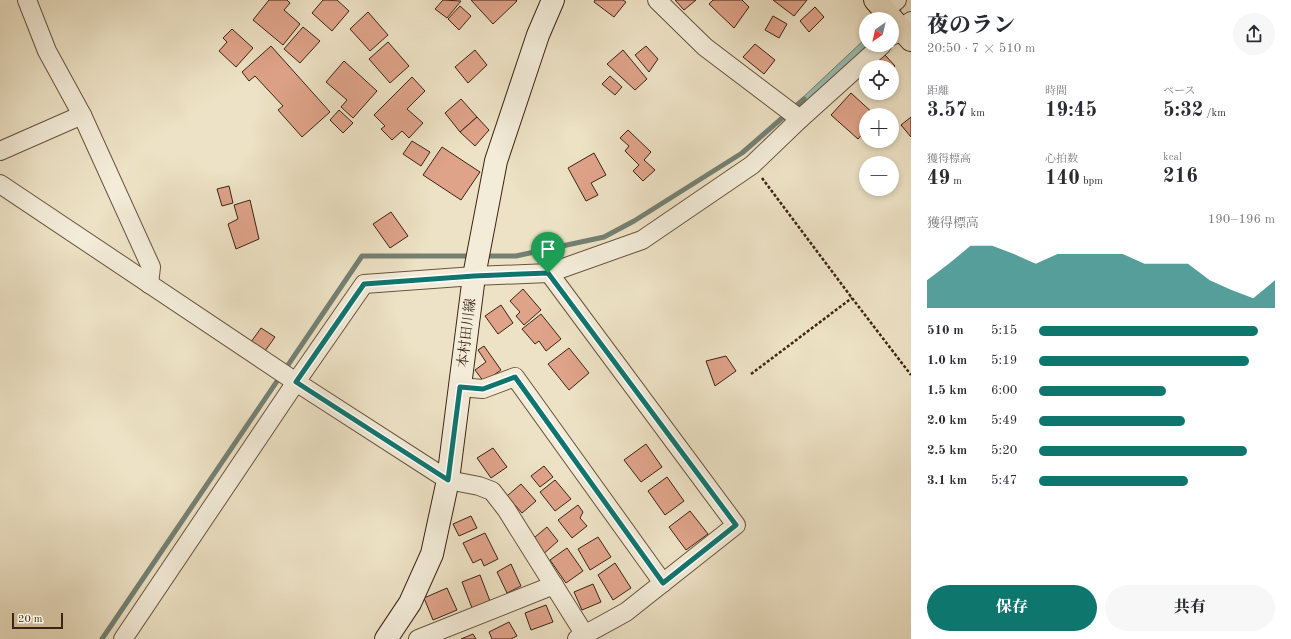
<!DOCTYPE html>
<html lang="ja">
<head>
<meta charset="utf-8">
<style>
  :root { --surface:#fff; --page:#f7f7f7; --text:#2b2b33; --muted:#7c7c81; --accent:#0f766e }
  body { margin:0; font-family:"Old Standard TT","Noto Serif JP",serif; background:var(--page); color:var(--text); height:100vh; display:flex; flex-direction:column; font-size:15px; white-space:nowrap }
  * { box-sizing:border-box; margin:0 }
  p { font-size:13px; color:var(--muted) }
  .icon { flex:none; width:22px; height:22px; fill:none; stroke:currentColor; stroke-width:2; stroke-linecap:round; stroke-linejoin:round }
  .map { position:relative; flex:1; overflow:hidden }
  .details { display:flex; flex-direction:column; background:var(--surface); width:380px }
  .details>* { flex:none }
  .needle { width:26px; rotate:214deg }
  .buttons { position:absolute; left:859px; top:12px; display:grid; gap:8px }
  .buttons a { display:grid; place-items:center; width:40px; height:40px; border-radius:50%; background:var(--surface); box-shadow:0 2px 6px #0003; font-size:20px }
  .scale { position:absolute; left:12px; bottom:10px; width:51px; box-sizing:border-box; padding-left:4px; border:2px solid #3c2311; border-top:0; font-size:11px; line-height:14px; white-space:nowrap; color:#3c2311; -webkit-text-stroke:3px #f3ecd9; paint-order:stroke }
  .pin { position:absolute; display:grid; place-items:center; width:34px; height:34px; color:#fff; margin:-41px -17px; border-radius:50% 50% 50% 0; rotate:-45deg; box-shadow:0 0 4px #0007 }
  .pin .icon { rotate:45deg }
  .round { display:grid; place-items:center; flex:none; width:42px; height:42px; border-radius:21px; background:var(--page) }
  .summary { display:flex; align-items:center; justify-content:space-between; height:68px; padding:0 16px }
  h1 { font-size:22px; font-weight:800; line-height:30px }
  .figures { display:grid; grid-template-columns:repeat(3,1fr); gap:6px; height:68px; padding:4px 16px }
  .figures div { display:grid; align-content:center }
  .figures b { font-size:20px; font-weight:800 }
  .figures small { font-size:11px; font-weight:400 }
  .figures p { font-size:11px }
  .chart { height:112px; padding:8px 16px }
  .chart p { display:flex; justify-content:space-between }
  .chart svg { width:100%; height:72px; margin-top:4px; fill:var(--accent); opacity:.7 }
  .cta { display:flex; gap:8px; margin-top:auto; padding:8px 16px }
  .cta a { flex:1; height:46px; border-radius:24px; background:var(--accent); color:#fff; font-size:16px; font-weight:800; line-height:46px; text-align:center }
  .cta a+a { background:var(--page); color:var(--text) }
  ul { padding:0 16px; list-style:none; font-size:13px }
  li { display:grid; grid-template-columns:64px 48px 1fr; align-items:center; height:30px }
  li i { height:10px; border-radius:5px; background:var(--accent) }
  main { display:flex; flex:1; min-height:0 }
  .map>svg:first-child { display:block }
  .water { fill:#99beb4; stroke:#748073 }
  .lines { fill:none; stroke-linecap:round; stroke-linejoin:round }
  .stream { stroke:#748073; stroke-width:5 }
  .building { fill:#dfa38a; stroke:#3c2311 }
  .street-casing { stroke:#68533e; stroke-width:20 }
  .secondary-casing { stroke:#3c2311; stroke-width:24 }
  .primary-casing { stroke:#3c2311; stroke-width:24 }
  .path { stroke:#3c2311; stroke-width:2.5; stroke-dasharray:3 2; stroke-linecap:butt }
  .street { stroke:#f3ecd9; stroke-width:18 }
  .secondary { stroke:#f3ecd9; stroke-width:22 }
  .primary { stroke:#ede2c5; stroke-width:22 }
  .route-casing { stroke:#fff; stroke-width:8 }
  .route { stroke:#0f766e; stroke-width:5 }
  .labels { text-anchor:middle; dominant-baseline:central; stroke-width:3; stroke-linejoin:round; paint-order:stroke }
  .street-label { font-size:14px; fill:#3c2311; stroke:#f3ecd9 }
</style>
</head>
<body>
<main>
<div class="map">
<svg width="911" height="639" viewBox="0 0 911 639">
  <rect width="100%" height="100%" fill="#ede2c5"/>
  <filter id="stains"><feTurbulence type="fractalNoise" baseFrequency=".005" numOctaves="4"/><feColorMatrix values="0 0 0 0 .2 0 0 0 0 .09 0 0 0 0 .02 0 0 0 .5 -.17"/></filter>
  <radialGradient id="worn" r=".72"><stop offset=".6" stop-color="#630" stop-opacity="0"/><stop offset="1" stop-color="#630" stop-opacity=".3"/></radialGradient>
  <!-- water -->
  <polygon class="water" points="866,38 866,45 870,45 802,107 799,101"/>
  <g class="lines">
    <!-- stream -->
    <g class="stream">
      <polyline points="484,256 516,256 604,237 634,221 742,153 804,99"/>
      <polyline points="102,639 362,256 474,256"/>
    </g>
  </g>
  <!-- building -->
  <g class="building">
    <polygon points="269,0 287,0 290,3 284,10 300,24 283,45 253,20"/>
    <polygon points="323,0 337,0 349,11 332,31 312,13"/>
    <polygon points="443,0 461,1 447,18 435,9"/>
    <polygon points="471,0 516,0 517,1 493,24"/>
    <polygon points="595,0 623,0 626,2 614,17 594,2"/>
    <polygon points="675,0 696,0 684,10"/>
    <polygon points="713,0 742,0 749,7 734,28 709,4"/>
    <polygon points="773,0 807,0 794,16"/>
    <polygon points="460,6 471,16 459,30 448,19"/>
    <polygon points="815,7 824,17 809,32 800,21"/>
    <polygon points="368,12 388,35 370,51 350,29"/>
    <polygon points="773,16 787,24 779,38 765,30"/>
    <polygon points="303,27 320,41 300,63 284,49"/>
    <polygon points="232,29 253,48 236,67 219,51 227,42 223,38"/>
    <polygon points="388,42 409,66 390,83 369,59"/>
    <polygon points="755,44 775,60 764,74 743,57"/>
    <polygon points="271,46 330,112 302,137 278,110 283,106 255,76 249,81 242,72"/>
    <polygon points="646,46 658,59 649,72 635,55"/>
    <polygon points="475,50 487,65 468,83 455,67"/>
    <polygon points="623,50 647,79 635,90 607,64"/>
    <polygon points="885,55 895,66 892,69 892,67 872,67"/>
    <polygon points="344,61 377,91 353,118 341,107 347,100 326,82"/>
    <polygon points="866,73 866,84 860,78"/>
    <polygon points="610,76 622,87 615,95 602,84"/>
    <polygon points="412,77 425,91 407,109 423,123 409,138 402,131 392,140 381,129 385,126 374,115"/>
    <polygon points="851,93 875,115 866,115 866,130 858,139 831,115"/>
    <polygon points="461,99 477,117 460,132 445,113"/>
    <polygon points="339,110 353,123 343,133 330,120"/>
    <polygon points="477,117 489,130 475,146 460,132"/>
    <polygon points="911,117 911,137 901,125"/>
    <polygon points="628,130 651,152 644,160 655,170 643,181 633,171 639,165 625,151 629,146 620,138"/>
    <polygon points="412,141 430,152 421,166 403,154"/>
    <polygon points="442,147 480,172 461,200 423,175"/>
    <polygon points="594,153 606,175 591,183 598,195 586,201 568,168"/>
    <polygon points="229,186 233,203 222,206 217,189"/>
    <polygon points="250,200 259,239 236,249 228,224 238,219 234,205"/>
    <polygon points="391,212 408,236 390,248 373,224"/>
    <polygon points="523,289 541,310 524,325 516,316 520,312 510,301"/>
    <polygon points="501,305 513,323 498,334 485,316"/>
    <polygon points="541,314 561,339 546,351 539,341 535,344 522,329"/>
    <polygon points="261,328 275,337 265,351 251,342"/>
    <polygon points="484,346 501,370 484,382 475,370 486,362 478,350"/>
    <polygon points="569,348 589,373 569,390 548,364"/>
    <polygon points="726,356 736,371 715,386 706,361"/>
    <polygon points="646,444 662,467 641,482 624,460"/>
    <polygon points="493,448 507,467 491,478 477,458"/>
    <polygon points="544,466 553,477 540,487 531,476"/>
    <polygon points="667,477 684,501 665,515 648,491"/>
    <polygon points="555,480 571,499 555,511 540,492"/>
    <polygon points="521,484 536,501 522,513 507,496"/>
    <polygon points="578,505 583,512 580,518 587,526 572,538 558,520"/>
    <polygon points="690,511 708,534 686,550 669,527"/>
    <polygon points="471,516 477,528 459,536 453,524"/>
    <polygon points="547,527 558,541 541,556 529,542"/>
    <polygon points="485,533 498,559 484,566 481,559 473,563 463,543"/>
    <polygon points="598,537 611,557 590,570 578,549"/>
    <polygon points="567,548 583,571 566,583 550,560"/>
    <polygon points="615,563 631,588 613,600 598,575"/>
    <polygon points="511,564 521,586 507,593 497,572"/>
    <polygon points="480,575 490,601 472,608 462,582"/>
    <polygon points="593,584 601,602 582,610 574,592"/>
    <polygon points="447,588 457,610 433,620 424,598"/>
    <polygon points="546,605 553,622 531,630 525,613"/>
    <polygon points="509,622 517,636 511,639 492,639 489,632"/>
    <polygon points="473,634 476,639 461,639"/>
  </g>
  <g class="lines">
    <!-- street casing -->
    <g class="street-casing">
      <g id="street">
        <polyline points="27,0 47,51 82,115 151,267 149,284"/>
        <polyline points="657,0 705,47 800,119"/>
        <polyline points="884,11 897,0"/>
        <polyline points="892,36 911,21"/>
        <polyline points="0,151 82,115"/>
        <polyline points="0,184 296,382 448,480 479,486 492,491 506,509 585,635"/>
        <polyline points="549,273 736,525 626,612 577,639"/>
        <polyline points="460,387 483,389 515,377 663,583"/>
        <polyline points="123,639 296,382 364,284 474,276 549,273 642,240 752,165 800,119 882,45"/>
        <polyline points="418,639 554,585"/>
      </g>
    </g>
    <!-- secondary casing -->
    <g class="secondary-casing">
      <polyline id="secondary" points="386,639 410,603 432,554 448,480 474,276 496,161 538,35 553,0"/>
    </g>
    <!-- primary casing -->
    <g class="primary-casing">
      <g id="primary">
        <polyline points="875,0 892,19"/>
        <polyline points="892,19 911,40"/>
      </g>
    </g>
    <!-- path -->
    <g class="path">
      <polyline points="762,178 852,298 911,375"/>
      <polyline points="751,374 852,298"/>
    </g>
    <!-- street -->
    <use href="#street" class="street"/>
    <!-- secondary -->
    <use href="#secondary" class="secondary"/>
    <!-- primary -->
    <use href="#primary" class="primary"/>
  </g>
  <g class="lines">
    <!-- route casing -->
    <g class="route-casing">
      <polygon id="route" points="548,273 736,525 663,583 515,377 483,389 460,387 448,480 296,382 364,284 474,276"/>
    </g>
    <!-- route -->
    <use href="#route" class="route"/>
  </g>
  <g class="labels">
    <!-- street labels -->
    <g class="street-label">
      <text transform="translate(467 333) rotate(-83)">本村田川線</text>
    </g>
  </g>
  <rect width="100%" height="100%" filter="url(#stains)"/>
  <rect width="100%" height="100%" fill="url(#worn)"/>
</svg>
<div class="buttons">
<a><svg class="needle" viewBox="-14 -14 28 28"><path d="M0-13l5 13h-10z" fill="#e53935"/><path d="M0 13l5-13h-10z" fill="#7c7c81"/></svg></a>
<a><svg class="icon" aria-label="locate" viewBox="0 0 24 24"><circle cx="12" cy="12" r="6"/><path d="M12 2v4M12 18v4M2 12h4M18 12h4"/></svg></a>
<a>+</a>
<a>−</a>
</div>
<div class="scale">20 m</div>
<div class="pin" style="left:548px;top:273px;background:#1e9e55"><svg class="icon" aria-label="arrive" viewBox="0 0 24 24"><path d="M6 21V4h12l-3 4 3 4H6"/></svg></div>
</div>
<section class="details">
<div class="summary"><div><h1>夜のラン</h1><p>20:50 · 7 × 510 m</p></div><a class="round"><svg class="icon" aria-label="share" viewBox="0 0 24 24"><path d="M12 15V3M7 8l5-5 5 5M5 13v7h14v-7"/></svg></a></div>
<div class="figures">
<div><p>距離</p><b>3.57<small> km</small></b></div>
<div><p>時間</p><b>19:45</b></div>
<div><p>ペース</p><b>5:32<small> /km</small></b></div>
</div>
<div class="figures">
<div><p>獲得標高</p><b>49<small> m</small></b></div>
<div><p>心拍数</p><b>140<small> bpm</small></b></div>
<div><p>kcal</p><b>216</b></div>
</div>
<div class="chart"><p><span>獲得標高</span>190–196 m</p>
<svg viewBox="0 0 160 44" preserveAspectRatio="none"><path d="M0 44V27L10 17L20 6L30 6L40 11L50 17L60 11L70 11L80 11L90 11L100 17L110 17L120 17L130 27L140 33L150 38L160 27V44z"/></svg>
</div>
<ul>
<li><b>510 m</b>5:15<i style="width:93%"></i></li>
<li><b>1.0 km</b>5:19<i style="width:89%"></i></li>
<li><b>1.5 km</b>6:00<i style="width:54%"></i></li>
<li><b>2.0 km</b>5:49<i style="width:62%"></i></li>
<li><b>2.5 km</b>5:20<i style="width:88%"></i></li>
<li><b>3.1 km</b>5:47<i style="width:63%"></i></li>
</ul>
<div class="cta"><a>保存</a><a>共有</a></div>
</section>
</main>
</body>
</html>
